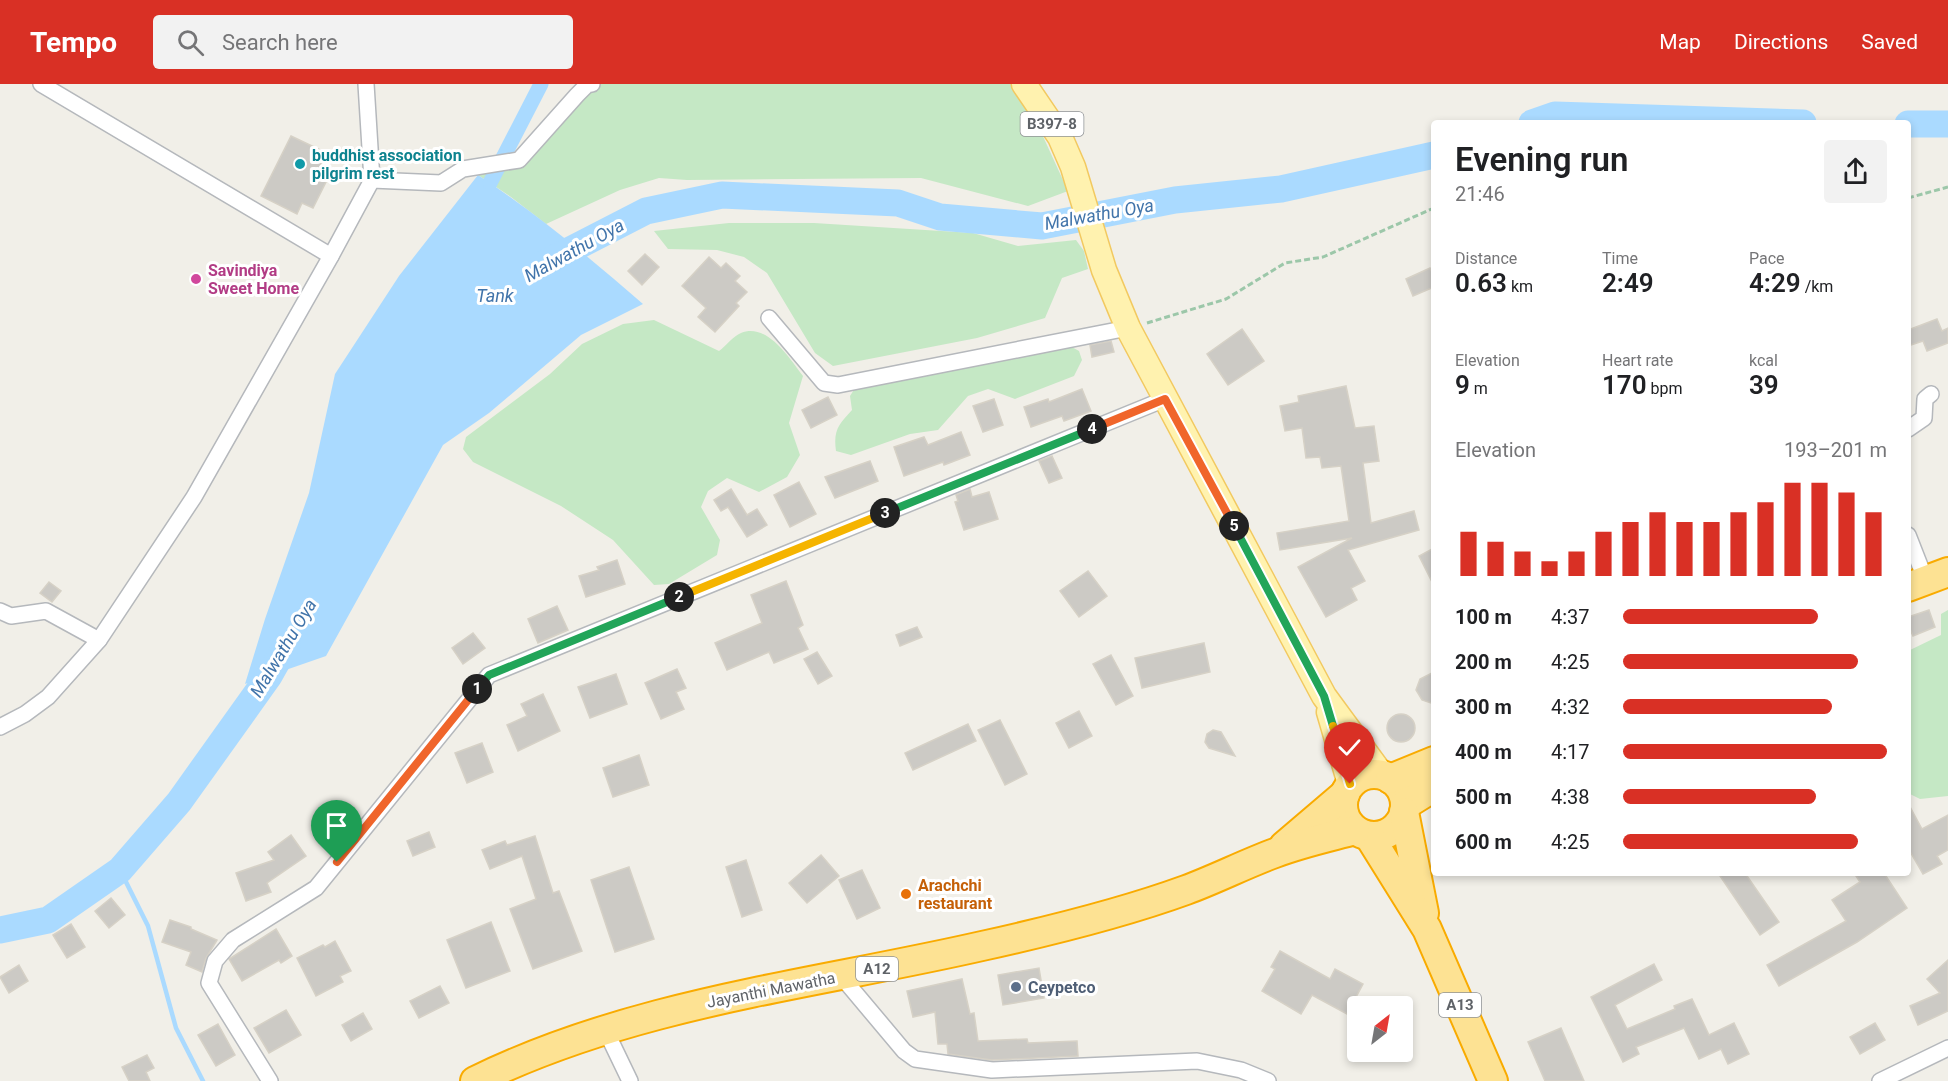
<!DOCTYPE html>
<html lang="en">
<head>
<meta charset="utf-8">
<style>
  :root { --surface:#fff; --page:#f2f2f2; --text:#202124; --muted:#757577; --accent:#d93025 }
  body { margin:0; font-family:Roboto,sans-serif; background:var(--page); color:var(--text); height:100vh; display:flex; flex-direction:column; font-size:22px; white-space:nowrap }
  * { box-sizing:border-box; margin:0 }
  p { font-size:20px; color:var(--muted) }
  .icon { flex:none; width:33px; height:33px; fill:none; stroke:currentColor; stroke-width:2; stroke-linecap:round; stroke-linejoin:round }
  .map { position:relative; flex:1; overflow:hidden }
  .panel { position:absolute; left:1431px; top:36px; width:480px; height:756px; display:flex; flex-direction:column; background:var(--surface); border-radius:6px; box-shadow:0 3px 9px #0003 }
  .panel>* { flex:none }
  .needle { width:39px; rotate:31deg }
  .buttons { position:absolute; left:1347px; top:912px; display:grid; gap:12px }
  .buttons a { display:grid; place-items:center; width:66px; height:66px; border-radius:6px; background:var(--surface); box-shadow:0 3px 9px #0003; font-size:30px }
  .pin { position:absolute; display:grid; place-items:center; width:51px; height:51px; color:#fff; margin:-62px -26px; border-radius:50% 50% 50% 0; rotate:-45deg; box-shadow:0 0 6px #0007 }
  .pin .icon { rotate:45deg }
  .km { position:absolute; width:30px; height:30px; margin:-15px; border-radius:50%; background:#222; color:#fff; font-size:16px; line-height:30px; text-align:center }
  .round { display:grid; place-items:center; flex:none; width:63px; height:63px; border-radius:6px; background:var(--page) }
  .head { display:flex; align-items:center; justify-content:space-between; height:102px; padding:0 24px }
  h1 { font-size:33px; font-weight:600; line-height:45px }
  .stats { display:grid; grid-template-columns:repeat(3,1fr); gap:9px; height:102px; padding:6px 24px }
  .stats div { display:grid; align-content:center }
  .stats b { font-size:26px; font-weight:600 }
  .stats small { font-size:16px; font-weight:400 }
  .stats p { font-size:16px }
  .chart { height:168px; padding:12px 24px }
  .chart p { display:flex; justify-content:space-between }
  .chart svg { width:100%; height:108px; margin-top:6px; stroke:var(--accent); stroke-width:6 }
  ul { padding:0 24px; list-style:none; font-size:20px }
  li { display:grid; grid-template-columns:96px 72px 1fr; align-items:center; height:45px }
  li i { height:15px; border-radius:8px; background:var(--accent) }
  header { display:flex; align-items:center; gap:36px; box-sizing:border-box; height:84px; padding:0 30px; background:var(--accent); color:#fff }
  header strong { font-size:28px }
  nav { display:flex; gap:33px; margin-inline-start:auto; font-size:21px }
  .search { width:420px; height:54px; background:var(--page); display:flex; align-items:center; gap:15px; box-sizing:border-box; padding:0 21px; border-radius:6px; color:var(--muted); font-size:22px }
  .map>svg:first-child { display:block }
  .green { fill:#c5e8c5 }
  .water { fill:#aadaff }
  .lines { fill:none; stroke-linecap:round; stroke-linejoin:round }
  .stream { stroke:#aadaff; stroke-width:4.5 }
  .canal { stroke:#aadaff; stroke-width:15 }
  .river { stroke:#aadaff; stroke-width:27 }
  .building { fill:#cccac5; stroke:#d6d1c6; stroke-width:1.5 }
  .street-casing { stroke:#b5b8bc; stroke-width:18 }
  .primary-casing { stroke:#f2c960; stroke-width:27 }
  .highway-casing { stroke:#f9ab00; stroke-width:32 }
  .path { stroke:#9cc7a9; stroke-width:3; stroke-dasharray:6 3; stroke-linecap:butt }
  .street { stroke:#fff; stroke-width:15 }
  .primary { stroke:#fff2af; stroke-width:24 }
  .highway { stroke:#fde293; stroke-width:28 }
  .split-1-casing { stroke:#fff; stroke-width:12 }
  .split-2-casing { stroke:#fff; stroke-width:12 }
  .split-3-casing { stroke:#fff; stroke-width:12 }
  .split-4-casing { stroke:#fff; stroke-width:12 }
  .split-5-casing { stroke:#fff; stroke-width:12 }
  .split-6-casing { stroke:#fff; stroke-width:12 }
  .split-7-casing { stroke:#fff; stroke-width:12 }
  .split-1 { stroke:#f0652b; stroke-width:8 }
  .split-2 { stroke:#22a559; stroke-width:8 }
  .split-3 { stroke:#f5b400; stroke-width:8 }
  .split-4 { stroke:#22a559; stroke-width:8 }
  .split-5 { stroke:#f0652b; stroke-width:8 }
  .split-6 { stroke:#22a559; stroke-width:8 }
  .split-7 { stroke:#f5b400; stroke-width:8 }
  .culture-dot { fill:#0f9aa8; stroke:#fff; stroke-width:2 }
  .hotel-dot { fill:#d1479c; stroke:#fff; stroke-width:2 }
  .food-dot { fill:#e8710a; stroke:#fff; stroke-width:2 }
  .service-dot { fill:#5c6f8a; stroke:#fff; stroke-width:2 }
  .labels { text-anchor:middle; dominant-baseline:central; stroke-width:6; stroke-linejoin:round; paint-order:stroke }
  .shield { fill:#fff; stroke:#8f9295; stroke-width:1.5 }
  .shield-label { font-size:15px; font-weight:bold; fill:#5f6368 }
  .culture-label { font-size:16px; font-weight:bold; fill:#0d838f; stroke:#fff; text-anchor:start }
  .hotel-label { font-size:16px; font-weight:bold; fill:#b23c85; stroke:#fff; text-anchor:start }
  .food-label { font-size:16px; font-weight:bold; fill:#c56008; stroke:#fff; text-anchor:start }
  .service-label { font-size:16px; font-weight:bold; fill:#4e5e75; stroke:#fff; text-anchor:start }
  .street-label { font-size:16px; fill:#5f6368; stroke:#fff }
  .water-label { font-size:18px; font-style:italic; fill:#4174aa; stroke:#fff }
</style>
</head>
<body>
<header>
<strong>Tempo</strong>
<div class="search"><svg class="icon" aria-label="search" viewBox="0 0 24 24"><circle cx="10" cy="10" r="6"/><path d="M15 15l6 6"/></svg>Search here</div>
<nav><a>Map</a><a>Directions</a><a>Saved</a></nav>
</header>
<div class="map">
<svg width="1948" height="997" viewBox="0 0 1948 997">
  <rect width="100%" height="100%" fill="#f1efe8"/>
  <!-- green -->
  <g class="green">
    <polygon points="592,0 1012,0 1030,24 1068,107 1028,122 921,94 687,96 659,94 620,106 546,140 511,113 478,91 519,76"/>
    <polygon points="729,139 814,139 973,149 1018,162 1076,156 1084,167 1088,185 1062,194 1045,234 977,254 833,282 815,269 767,189 744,173 717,166 668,165 654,147"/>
    <path d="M 654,236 L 719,267 C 726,262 733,252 741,249 C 767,238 790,275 803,292 L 789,339 L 800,371 L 787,393 L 759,408 L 727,394 L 708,407 L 701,423 L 720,456 L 717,471 L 669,500 L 654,501 L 613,456 L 561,422 L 473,378 L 463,365 L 466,353 L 550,290 L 582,260 L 623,240 Z"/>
    <path d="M 1070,262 L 1079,267 L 1082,276 L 1074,292 L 1015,315 L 988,305 L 968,312 L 938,346 L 910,350 L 851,371 L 836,367 C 833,346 839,340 852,326 L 850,312 L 857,301 Z"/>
    <polygon points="1948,526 1948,712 1920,715 1908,709 1908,567 1941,551 1941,530"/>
  </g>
  <!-- water -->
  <path class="water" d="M 478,91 C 536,129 590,174 643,220 L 581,251 L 489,329 L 443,361 L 326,572 L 245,600 L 265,535 L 309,409 L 335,290 L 399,192 Z"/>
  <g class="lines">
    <!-- stream -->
    <polyline class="stream" points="120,786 148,842 176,944 203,997"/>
    <!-- canal -->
    <polyline class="canal" points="490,99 541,0"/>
    <!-- river -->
    <g class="river">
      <polyline points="1532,39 1555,31 1803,39"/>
      <polyline points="1908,40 1948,40"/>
      <polyline points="543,180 646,127 722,111 898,119 940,133 1042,142 1175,116 1281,105 1434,71"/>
      <polyline points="0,846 48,836 120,786 179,718 269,592 287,560"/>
    </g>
  </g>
  <!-- building -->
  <g class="building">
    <polygon points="291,52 327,69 316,91 327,96 313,124 302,119 297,130 261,112"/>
    <polygon points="645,170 659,183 642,201 628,187"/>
    <polygon points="709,173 721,184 726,179 740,192 735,197 747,208 736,219 739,222 715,248 698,233 706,224 682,202"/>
    <polygon points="1430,184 1434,192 1434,203 1413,212 1406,195"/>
    <polygon points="1937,235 1942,247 1948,244 1948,259 1927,267 1923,257 1908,262 1908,246"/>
    <polygon points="1242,245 1264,277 1228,301 1207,270"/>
    <polygon points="1111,257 1114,268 1092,273 1090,261"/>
    <polygon points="1346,302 1355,344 1374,342 1379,377 1363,379 1371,439 1414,427 1419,446 1348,466 1365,497 1351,504 1357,516 1326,533 1298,483 1352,454 1280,466 1277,449 1349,437 1341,382 1322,384 1320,373 1306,374 1302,344 1285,347 1280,322 1299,318 1298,312"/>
    <polygon points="1082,305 1091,327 1064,337 1062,332 1031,343 1024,323 1048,315 1049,318"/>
    <polygon points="828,313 837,331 811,344 802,326"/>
    <polygon points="994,315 1003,341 983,348 973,322"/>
    <polygon points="961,348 970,371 944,381 943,378 904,392 894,363 924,353 928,361"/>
    <polygon points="1052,372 1062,394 1049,399 1039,377"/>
    <polygon points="870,377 878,397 835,414 825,393"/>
    <polygon points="799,398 816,430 790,443 774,411"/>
    <polygon points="731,405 747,431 757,425 767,441 747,453 728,423 721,427 714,416"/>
    <polygon points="970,405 972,413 989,408 998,435 964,446 955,418 958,417 956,411"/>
    <polygon points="1434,464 1434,502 1419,472"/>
    <polygon points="617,476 625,500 586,513 579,492 599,486 597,483"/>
    <polygon points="1088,487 1107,512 1079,533 1060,507"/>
    <polygon points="786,497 803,541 798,544 808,565 774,579 769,568 727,586 715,559 762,539 751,511"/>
    <polygon points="49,498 61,507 52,518 40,509"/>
    <polygon points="557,522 568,546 538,559 528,535"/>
    <polygon points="1929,526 1935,543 1913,552 1908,540 1908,533"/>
    <polygon points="917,543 922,553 900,562 896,551"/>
    <polygon points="473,549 485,564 463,580 452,564"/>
    <polygon points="1204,559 1210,588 1142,604 1135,574"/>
    <polygon points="817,568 832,592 818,600 804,575"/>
    <polygon points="1111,571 1133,612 1116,621 1093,580"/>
    <polygon points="677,585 686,604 676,608 684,625 661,635 645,599"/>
    <polygon points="1434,588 1434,620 1422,616 1416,606 1420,595"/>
    <polygon points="616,590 627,620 590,634 578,603"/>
    <polygon points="543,610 560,647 518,667 507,641 527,632 521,620"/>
    <polygon points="1079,627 1092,652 1069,664 1056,639"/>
    <circle cx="1401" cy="644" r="14"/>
    <polygon points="1000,636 1027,690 1005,701 978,646"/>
    <polygon points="968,640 976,657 913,686 905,669"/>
    <polygon points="1213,646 1221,648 1235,672 1209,664 1205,658 1207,650"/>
    <polygon points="482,659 493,688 467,699 455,669"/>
    <polygon points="639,671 649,701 613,713 603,684"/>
    <polygon points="1908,719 1922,745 1948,731 1948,766 1937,772 1942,780 1923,790 1908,764"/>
    <polygon points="429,748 435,763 413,772 407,757"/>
    <polygon points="291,751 306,772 267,799 271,808 246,817 236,789 274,776 268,768"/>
    <polygon points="535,752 553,809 559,807 582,867 533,885 510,825 536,815 522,772 490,785 482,766 505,757 507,761"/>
    <polygon points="821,771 839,792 807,819 789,799"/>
    <polygon points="746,776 762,826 742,833 726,783"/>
    <polygon points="629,783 654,855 615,868 591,796"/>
    <polygon points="862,786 880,824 857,835 839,796"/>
    <polygon points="1718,789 1745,789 1779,838 1760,851"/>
    <polygon points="1854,789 1884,789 1907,824 1857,858 1779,902 1767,881 1846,837 1832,816 1860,798"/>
    <polygon points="111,814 125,831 109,844 95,827"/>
    <polygon points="170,836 191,843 191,845 217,856 206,874 202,888 186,881 191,868 162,858"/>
    <polygon points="491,838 510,887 466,904 447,856"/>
    <polygon points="71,840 85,863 67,874 53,851"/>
    <polygon points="276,845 292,872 281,879 279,876 242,897 229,875"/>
    <polygon points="335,857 351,887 340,892 343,898 316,912 297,874 323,861 325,863"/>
    <polygon points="1280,867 1330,895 1335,885 1363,900 1347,930 1312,911 1301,930 1262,907 1275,885 1271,883"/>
    <polygon points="1948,876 1948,927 1918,941 1910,922 1940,909 1927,895"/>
    <polygon points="1654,880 1662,896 1615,921 1627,945 1675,925 1674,922 1692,915 1709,951 1734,939 1749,970 1728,980 1721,965 1699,975 1684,944 1636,963 1639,970 1623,978 1591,913"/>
    <polygon points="19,881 28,897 9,909 0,893"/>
    <polygon points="1039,884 1044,914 1003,921 998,891"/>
    <polygon points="962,895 970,930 974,929 978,957 1027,955 1028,959 1077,957 1078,972 992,976 948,970 947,960 938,960 935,928 913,933 907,907"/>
    <polygon points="440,902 449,919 419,934 410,917"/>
    <polygon points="286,926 301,951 269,969 254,944"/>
    <polygon points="363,929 372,945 351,957 342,941"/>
    <polygon points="1875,939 1885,956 1860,970 1850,953"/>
    <polygon points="218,940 235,971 216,982 198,951"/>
    <polygon points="1561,944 1584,997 1545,997 1528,958"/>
    <polygon points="147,971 154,984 146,988 150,997 129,997 122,983"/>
  </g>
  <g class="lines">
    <!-- street casing -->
    <g class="street-casing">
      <g id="street">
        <polyline points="41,0 331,172"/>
        <polyline points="372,96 441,99 463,85 519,76 577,11 587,1 592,0"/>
        <polyline points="769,234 824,299 838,301 1128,244"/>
        <polyline points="1908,345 1924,334 1925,315 1931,310"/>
        <polyline points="1908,451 1926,497"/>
        <polyline points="0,527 11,532 46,527 99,556"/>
        <polyline points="0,643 25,630 48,613 99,556 194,413 331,172 372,96 366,0"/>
        <polyline points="841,892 904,967 915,975 992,986 1197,977 1241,986 1268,997"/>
        <polyline points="605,945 630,997"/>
        <polyline points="270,997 209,899 215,877 233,856 316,804 489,591 1165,315"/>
        <polyline points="1880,997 1948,964"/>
      </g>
    </g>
    <!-- primary casing -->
    <g class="primary-casing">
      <g id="primary">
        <polyline points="1024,0 1060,53 1073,83 1104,186 1128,244 1324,612 1382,691"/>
        <polyline points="1329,628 1350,700"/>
      </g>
    </g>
    <!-- highway casing -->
    <g class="highway-casing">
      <g id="highway">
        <polyline points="1908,503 1948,488"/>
        <circle cx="1374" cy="721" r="31"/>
        <polyline points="1390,695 1434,677"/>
        <polyline points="1405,721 1434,703"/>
        <polyline points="1404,728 1424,829"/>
        <polyline points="1369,752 1427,845 1493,997"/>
        <polyline points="1284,762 1345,710"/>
        <path d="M 475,997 C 634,919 811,901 982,862 C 1050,847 1120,830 1186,806 C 1216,795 1245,780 1275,769 C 1301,759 1329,753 1355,746"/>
      </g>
    </g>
    <!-- path -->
    <g class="path">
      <polyline points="1908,114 1948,103"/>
      <polyline points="1147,239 1226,215 1285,179 1323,173 1434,124"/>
    </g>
    <!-- street -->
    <use href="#street" class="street"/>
    <!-- primary -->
    <use href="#primary" class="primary"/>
    <!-- highway -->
    <use href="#highway" class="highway"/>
  </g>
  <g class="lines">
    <!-- split-1 casing -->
    <g class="split-1-casing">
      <polyline id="split-1" points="337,778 477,605"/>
    </g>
    <!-- split-2 casing -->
    <g class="split-2-casing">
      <polyline id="split-2" points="477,605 489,591 679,513"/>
    </g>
    <!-- split-3 casing -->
    <g class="split-3-casing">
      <polyline id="split-3" points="679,513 885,429"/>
    </g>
    <!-- split-4 casing -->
    <g class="split-4-casing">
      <polyline id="split-4" points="885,429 1092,345"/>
    </g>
    <!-- split-5 casing -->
    <g class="split-5-casing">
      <polyline id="split-5" points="1092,345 1165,315 1234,442"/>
    </g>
    <!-- split-6 casing -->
    <g class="split-6-casing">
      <polyline id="split-6" points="1234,442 1324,612 1333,642"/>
    </g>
    <!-- split-7 casing -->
    <g class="split-7-casing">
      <polyline id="split-7" points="1333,642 1350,700"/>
    </g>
    <!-- split-1 -->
    <use href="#split-1" class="split-1"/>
    <!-- split-2 -->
    <use href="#split-2" class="split-2"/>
    <!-- split-3 -->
    <use href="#split-3" class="split-3"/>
    <!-- split-4 -->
    <use href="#split-4" class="split-4"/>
    <!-- split-5 -->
    <use href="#split-5" class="split-5"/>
    <!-- split-6 -->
    <use href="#split-6" class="split-6"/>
    <!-- split-7 -->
    <use href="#split-7" class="split-7"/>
  </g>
  <!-- markers -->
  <circle class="culture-dot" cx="300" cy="80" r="6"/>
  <circle class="hotel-dot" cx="196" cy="195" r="6"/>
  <circle class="food-dot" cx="906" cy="810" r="6"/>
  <circle class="service-dot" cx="1016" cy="903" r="6"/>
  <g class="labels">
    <!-- shield labels -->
    <g class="shield">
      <rect x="1020.5" y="28" width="63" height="24" rx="4.5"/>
      <rect x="856" y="873" width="42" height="24" rx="4.5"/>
      <rect x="1439" y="909" width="42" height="24" rx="4.5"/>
    </g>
    <g class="shield-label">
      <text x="1052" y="40">B397-8</text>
      <text x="877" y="885">A12</text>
      <text x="1460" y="921">A13</text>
    </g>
    <!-- culture labels -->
    <g class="culture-label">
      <text x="312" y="71">buddhist association<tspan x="312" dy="18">pilgrim rest</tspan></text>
    </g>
    <!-- hotel labels -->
    <g class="hotel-label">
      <text x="208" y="186">Savindiya<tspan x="208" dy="18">Sweet Home</tspan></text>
    </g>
    <!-- food labels -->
    <g class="food-label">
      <text x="918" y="801">Arachchi<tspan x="918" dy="18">restaurant</tspan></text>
    </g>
    <!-- service labels -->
    <g class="service-label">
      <text x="1028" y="903">Ceypetco</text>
    </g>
    <!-- street labels -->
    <g class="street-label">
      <text transform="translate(771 906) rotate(-11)">Jayanthi Mawatha</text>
    </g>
    <!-- water labels -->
    <g class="water-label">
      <text transform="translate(1099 130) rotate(-10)">Malwathu Oya</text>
      <text transform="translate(574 166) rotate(-29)">Malwathu Oya</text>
      <text x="495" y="211">Tank</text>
      <text transform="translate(283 564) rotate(-59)">Malwathu Oya</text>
    </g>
  </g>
</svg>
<div class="buttons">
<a><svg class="needle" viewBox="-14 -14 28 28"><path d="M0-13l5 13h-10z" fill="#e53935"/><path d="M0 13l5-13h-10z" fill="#757577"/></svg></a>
</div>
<div class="pin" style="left:337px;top:778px;background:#1e9e55"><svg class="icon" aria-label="arrive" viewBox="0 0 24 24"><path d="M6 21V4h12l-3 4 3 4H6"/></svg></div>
<div class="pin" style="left:1350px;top:700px;background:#d93025"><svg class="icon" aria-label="check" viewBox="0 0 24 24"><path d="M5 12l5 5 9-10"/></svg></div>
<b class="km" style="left:477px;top:605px">1</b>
<b class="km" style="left:679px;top:513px">2</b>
<b class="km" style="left:885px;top:429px">3</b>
<b class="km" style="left:1092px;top:345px">4</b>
<b class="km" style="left:1234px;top:442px">5</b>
<section class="panel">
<div class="head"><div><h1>Evening run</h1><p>21:46</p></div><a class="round"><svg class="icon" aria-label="share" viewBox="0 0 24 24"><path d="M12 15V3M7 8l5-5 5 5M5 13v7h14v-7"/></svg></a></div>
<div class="stats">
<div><p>Distance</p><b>0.63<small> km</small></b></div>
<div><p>Time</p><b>2:49</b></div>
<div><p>Pace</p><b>4:29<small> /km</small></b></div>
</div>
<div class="stats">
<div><p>Elevation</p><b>9<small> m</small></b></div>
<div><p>Heart rate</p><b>170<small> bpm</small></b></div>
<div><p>kcal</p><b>39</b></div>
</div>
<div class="chart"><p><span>Elevation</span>193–201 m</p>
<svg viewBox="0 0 160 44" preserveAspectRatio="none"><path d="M5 44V26M15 44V30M25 44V34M35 44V38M45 44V34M55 44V26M65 44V22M75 44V18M85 44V22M95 44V22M105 44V18M115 44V14M125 44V6M135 44V6M145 44V10M155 44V18"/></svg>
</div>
<ul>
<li><b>100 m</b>4:37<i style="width:74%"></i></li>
<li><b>200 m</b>4:25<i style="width:89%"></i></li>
<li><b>300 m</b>4:32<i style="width:79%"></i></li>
<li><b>400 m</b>4:17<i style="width:100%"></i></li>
<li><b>500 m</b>4:38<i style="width:73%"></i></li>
<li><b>600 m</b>4:25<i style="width:89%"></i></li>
</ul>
</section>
</div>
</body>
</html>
